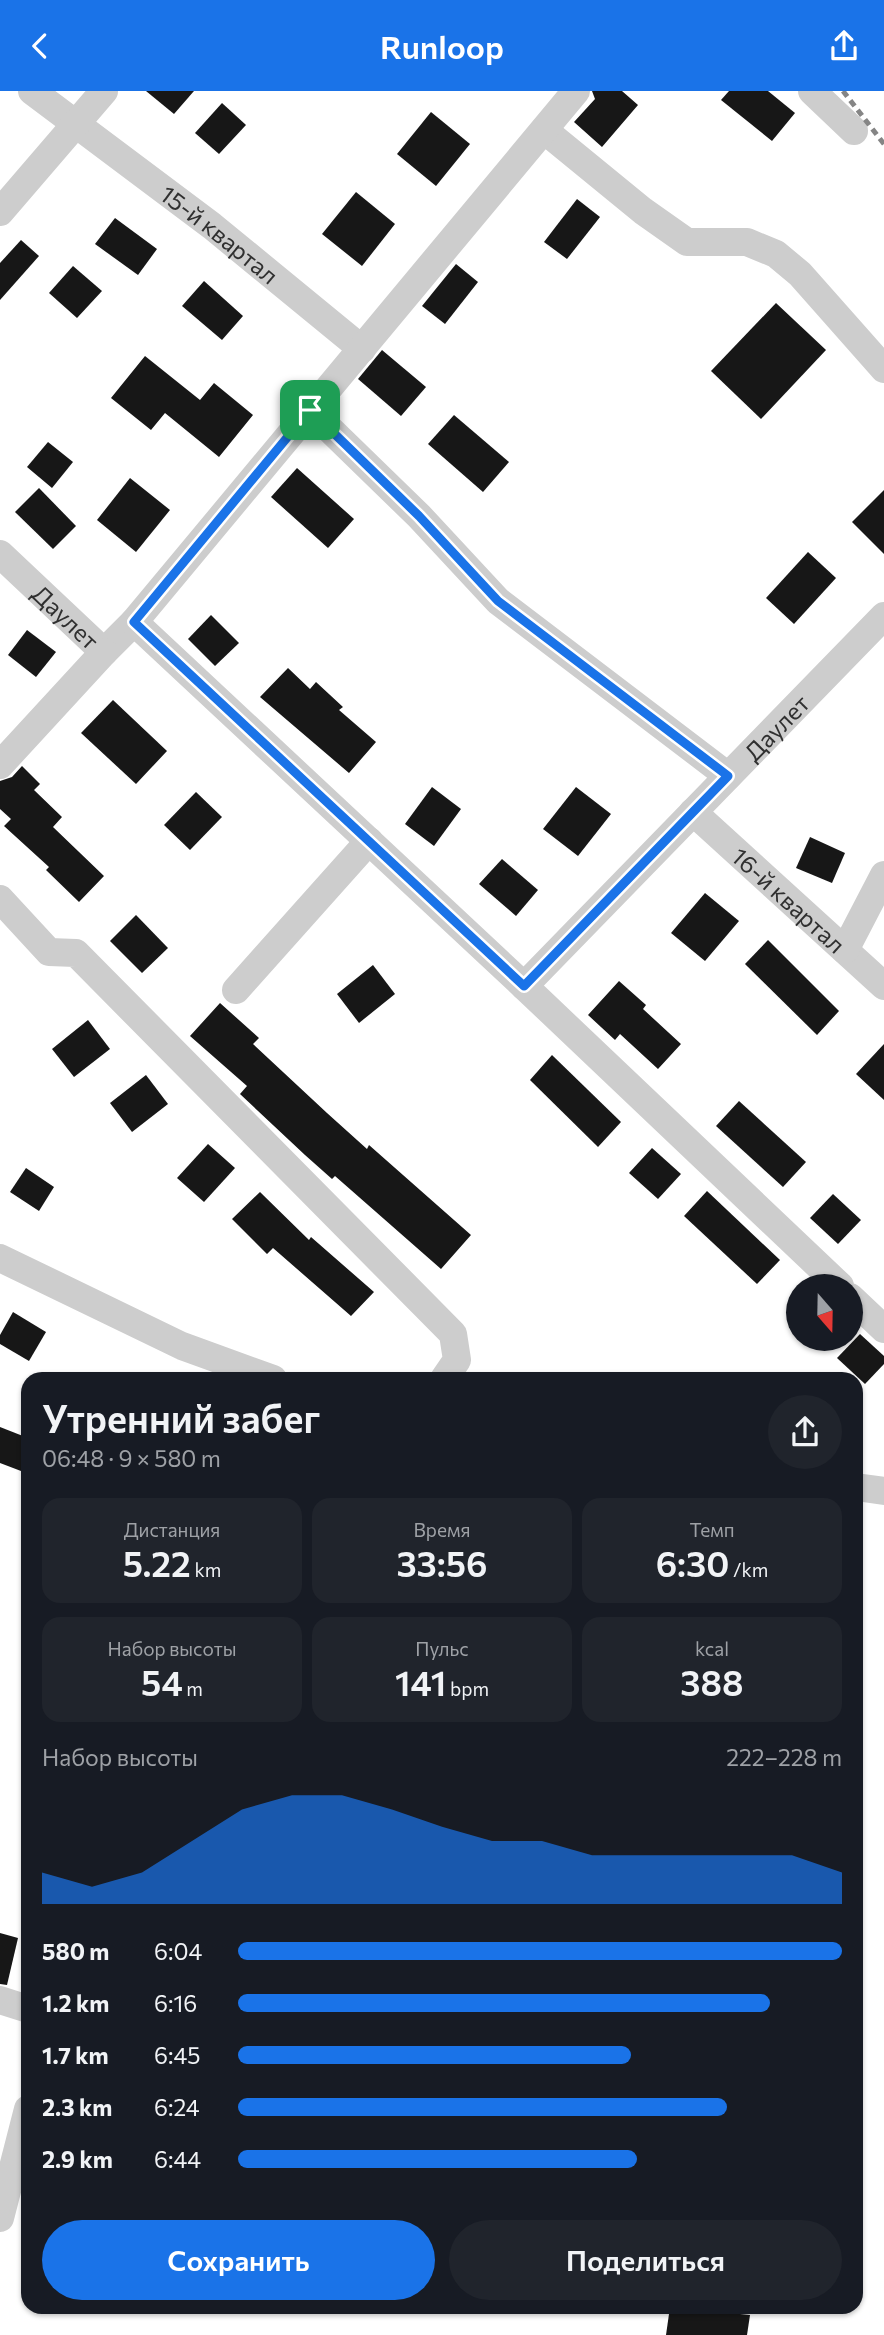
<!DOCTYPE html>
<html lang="ru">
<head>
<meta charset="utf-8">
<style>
  :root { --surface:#171b24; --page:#20242c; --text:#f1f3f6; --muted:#9ea1a6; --accent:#1a73e8 }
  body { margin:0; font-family:Commissioner,sans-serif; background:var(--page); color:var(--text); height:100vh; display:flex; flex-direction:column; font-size:26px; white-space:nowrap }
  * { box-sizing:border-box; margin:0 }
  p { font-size:23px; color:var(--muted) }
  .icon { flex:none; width:38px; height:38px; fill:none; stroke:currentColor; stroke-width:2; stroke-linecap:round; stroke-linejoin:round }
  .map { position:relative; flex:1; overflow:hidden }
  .side { position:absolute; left:21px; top:1281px; width:842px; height:942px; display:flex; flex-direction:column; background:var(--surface); border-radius:21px; box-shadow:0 2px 5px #0004 }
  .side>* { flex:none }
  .needle { width:46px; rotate:160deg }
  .fabs { position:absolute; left:786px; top:1183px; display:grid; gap:14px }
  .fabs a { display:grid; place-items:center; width:77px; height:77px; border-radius:50%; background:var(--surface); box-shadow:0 2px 5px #0004; font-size:35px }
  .pin { position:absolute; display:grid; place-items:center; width:60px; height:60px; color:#fff; margin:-30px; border-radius:14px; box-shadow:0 4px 10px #0006 }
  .round { display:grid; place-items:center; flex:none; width:74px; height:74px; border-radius:37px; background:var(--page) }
  .head { display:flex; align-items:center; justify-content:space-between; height:119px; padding:0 21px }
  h1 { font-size:38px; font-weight:600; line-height:52px }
  .stats { display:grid; grid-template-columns:repeat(3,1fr); gap:10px; height:119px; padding:7px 21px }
  .stats div { display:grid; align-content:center; border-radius:18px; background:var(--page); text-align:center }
  .stats b { font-size:35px; font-weight:600 }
  .stats small { font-size:19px; font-weight:400 }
  .stats p { font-size:19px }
  .chart { height:196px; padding:14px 21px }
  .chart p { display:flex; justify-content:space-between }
  .chart svg { width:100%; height:126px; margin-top:7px; fill:var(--accent); opacity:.7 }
  .primary-button { display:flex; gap:14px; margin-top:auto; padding:14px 21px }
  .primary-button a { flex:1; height:80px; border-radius:42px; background:var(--accent); color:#fff; font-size:28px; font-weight:600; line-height:80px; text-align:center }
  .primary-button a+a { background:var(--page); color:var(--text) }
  ul { padding:0 21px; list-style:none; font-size:23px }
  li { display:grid; grid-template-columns:112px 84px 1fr; align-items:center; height:52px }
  li i { height:18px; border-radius:9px; background:var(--accent) }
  header { display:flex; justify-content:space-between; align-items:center; height:91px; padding:0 21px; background:var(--accent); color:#fff; font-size:32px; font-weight:600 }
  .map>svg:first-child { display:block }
  .building { fill:#171717 }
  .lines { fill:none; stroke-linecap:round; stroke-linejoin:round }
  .minor { stroke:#cdcdcd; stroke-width:28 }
  .rail { stroke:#858585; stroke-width:5; stroke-dasharray:7 5; stroke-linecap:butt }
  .route-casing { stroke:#fff; stroke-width:14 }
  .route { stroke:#1a73e8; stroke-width:9 }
  .labels { text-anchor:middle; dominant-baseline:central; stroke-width:7; stroke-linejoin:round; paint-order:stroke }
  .street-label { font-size:24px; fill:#303030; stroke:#fff }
</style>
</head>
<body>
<header><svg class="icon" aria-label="back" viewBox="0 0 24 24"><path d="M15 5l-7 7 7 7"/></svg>Runloop<svg class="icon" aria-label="share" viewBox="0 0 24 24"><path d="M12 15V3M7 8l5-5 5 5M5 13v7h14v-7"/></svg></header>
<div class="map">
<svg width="884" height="2244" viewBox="0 0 884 2244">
  <rect width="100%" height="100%" fill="#fff"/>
  <!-- building -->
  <g class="building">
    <polygon points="146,0 194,0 174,23"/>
    <polygon points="592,0 622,0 638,14 602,56 574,31 595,8"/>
    <polygon points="729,0 768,0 795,22 772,50 721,9"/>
    <polygon points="222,12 246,34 219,63 195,42"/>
    <polygon points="431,21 470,53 436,95 397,63"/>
    <polygon points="356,101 395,133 362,175 322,143"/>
    <polygon points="577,108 600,126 567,168 544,151"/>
    <polygon points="115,127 157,158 138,184 95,153"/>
    <polygon points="21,149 39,165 0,209 0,172"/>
    <polygon points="456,173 478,191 445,233 422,215"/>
    <polygon points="73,175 102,200 77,227 49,202"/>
    <polygon points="204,190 243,225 222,249 182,215"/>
    <polygon points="776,212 826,259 761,328 711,280"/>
    <polygon points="382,259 426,296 401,325 358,288"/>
    <polygon points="145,265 200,309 214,292 253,324 219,366 165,322 151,339 111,307"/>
    <polygon points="454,324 509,371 483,401 428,353"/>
    <polygon points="48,351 73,371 52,397 27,376"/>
    <polygon points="297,377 354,428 328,457 271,406"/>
    <polygon points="130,387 170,419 136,461 97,429"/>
    <polygon points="39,397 76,435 53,458 15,421"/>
    <polygon points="884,399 884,463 852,431"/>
    <polygon points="808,461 836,487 794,533 766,507"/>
    <polygon points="211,524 239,552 215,575 188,548"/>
    <polygon points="27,539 56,561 36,586 8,564"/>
    <polygon points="288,577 310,598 316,591 343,616 339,619 376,651 349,682 260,606"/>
    <polygon points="113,609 167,660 136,693 81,642"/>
    <polygon points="22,675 40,693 34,699 62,726 53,736 104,785 79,811 46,779 49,776 4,735 11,728 0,718 0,690 12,686"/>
    <polygon points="432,696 461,718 434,755 405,733"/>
    <polygon points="576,696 611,723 578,765 543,738"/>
    <polygon points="196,701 222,726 190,759 164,734"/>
    <polygon points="810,746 845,762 832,792 796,777"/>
    <polygon points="502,768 538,799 516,825 479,793"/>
    <polygon points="705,802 739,830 705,870 671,842"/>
    <polygon points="136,824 168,857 142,882 110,850"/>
    <polygon points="768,849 839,920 817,944 745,873"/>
    <polygon points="373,874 395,903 359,932 337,903"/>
    <polygon points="619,890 646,914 643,918 681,953 658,978 620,943 615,949 588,924"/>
    <polygon points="220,912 259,947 253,953 327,1022 367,1058 369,1054 471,1144 441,1178 335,1085 332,1088 305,1064 240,1003 247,995 190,945"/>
    <polygon points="88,929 110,958 74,986 52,958"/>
    <polygon points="884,953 884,1009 856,983"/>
    <polygon points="552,964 621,1031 598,1056 530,989"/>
    <polygon points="146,984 168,1013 132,1041 110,1012"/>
    <polygon points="739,1010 806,1071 783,1096 716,1035"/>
    <polygon points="208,1053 235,1077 204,1111 177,1087"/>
    <polygon points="652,1057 681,1083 658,1108 629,1082"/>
    <polygon points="26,1077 54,1096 39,1120 10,1101"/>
    <polygon points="707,1100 780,1169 757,1193 684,1125"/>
    <polygon points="260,1101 309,1149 311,1146 374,1201 351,1225 273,1157 267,1163 232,1128"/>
    <polygon points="833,1103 861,1129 838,1153 810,1127"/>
    <polygon points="13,1221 46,1241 29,1270 0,1253 0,1244"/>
    <polygon points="860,1243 884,1265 884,1273 865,1293 837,1267"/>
    <polygon points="0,1336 28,1347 28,1360 21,1380 0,1372"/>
    <polygon points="0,1842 18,1847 7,1894 0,1893"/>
    <polygon points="670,2216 750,2224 747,2244 666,2244"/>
  </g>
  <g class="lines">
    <!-- minor -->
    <g class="minor">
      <path id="s1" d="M 32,0 L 212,135 L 362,258"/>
      <polyline points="812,0 854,40"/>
      <polyline points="544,39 643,120 687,151 747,151 776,163 800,183 884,278"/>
      <polyline points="0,121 104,0"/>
      <polyline points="310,319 419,425 498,510 728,685"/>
      <path id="s2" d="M 0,463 L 104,561 L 134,531 L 524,895 L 884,525"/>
      <polyline points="134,531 576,0"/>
      <polyline points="0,674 104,561"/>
      <path id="s3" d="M 693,721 L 884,895"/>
      <polyline points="0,808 49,861 76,862 453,1243 457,1269 444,1288"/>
      <polyline points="845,859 884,784"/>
      <polyline points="524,895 840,1195"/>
      <polyline points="236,899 369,750"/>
      <polyline points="0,1167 182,1255 273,1288"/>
      <polyline points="850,1206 884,1238"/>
      <polyline points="856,1396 884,1400"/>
      <polyline points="0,1909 28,1918"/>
      <polyline points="0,2127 28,2018"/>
    </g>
    <!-- rail -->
    <polyline class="rail" points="843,0 884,53"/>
  </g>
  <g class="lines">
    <!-- route casing -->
    <g class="route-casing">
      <polygon id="route" points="310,319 419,425 498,510 728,685 524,895 134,531"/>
    </g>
    <!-- route -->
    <use href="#route" class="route"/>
  </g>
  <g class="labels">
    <!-- street labels -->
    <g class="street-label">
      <text stroke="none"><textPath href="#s1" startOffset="236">15-й квартал</textPath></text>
      <text stroke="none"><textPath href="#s2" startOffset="91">Даулет</textPath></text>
      <text stroke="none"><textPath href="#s2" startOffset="1080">Даулет</textPath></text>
      <text stroke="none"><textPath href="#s3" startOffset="130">16-й квартал</textPath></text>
    </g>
  </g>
</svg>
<div class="fabs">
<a><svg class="needle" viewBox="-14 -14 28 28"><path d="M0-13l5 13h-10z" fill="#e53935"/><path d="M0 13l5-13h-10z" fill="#9ea1a6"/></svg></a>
</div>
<div class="pin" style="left:310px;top:319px;background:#1e9e55"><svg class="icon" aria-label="arrive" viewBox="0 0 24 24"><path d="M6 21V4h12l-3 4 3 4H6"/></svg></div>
<section class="side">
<div class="head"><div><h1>Утренний забег</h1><p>06:48 · 9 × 580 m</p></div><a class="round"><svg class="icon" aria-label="share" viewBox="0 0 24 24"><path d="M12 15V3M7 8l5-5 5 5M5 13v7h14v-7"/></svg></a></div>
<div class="stats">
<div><p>Дистанция</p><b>5.22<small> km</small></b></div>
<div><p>Время</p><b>33:56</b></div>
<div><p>Темп</p><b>6:30<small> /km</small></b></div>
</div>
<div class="stats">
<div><p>Набор высоты</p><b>54<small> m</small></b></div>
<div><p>Пульс</p><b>141<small> bpm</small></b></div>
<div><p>kcal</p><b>388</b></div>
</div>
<div class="chart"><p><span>Набор высоты</span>222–228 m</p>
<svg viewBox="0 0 160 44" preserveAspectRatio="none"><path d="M0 44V33L10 38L20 33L30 22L40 11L50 6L60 6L70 11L80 17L90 22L100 22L110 27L120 27L130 27L140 27L150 27L160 33V44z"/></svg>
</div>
<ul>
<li><b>580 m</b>6:04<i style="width:100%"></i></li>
<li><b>1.2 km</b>6:16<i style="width:88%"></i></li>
<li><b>1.7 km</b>6:45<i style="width:65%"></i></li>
<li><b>2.3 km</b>6:24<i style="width:81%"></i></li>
<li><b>2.9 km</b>6:44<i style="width:66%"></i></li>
</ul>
<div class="primary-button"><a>Сохранить</a><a>Поделиться</a></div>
</section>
</div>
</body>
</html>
